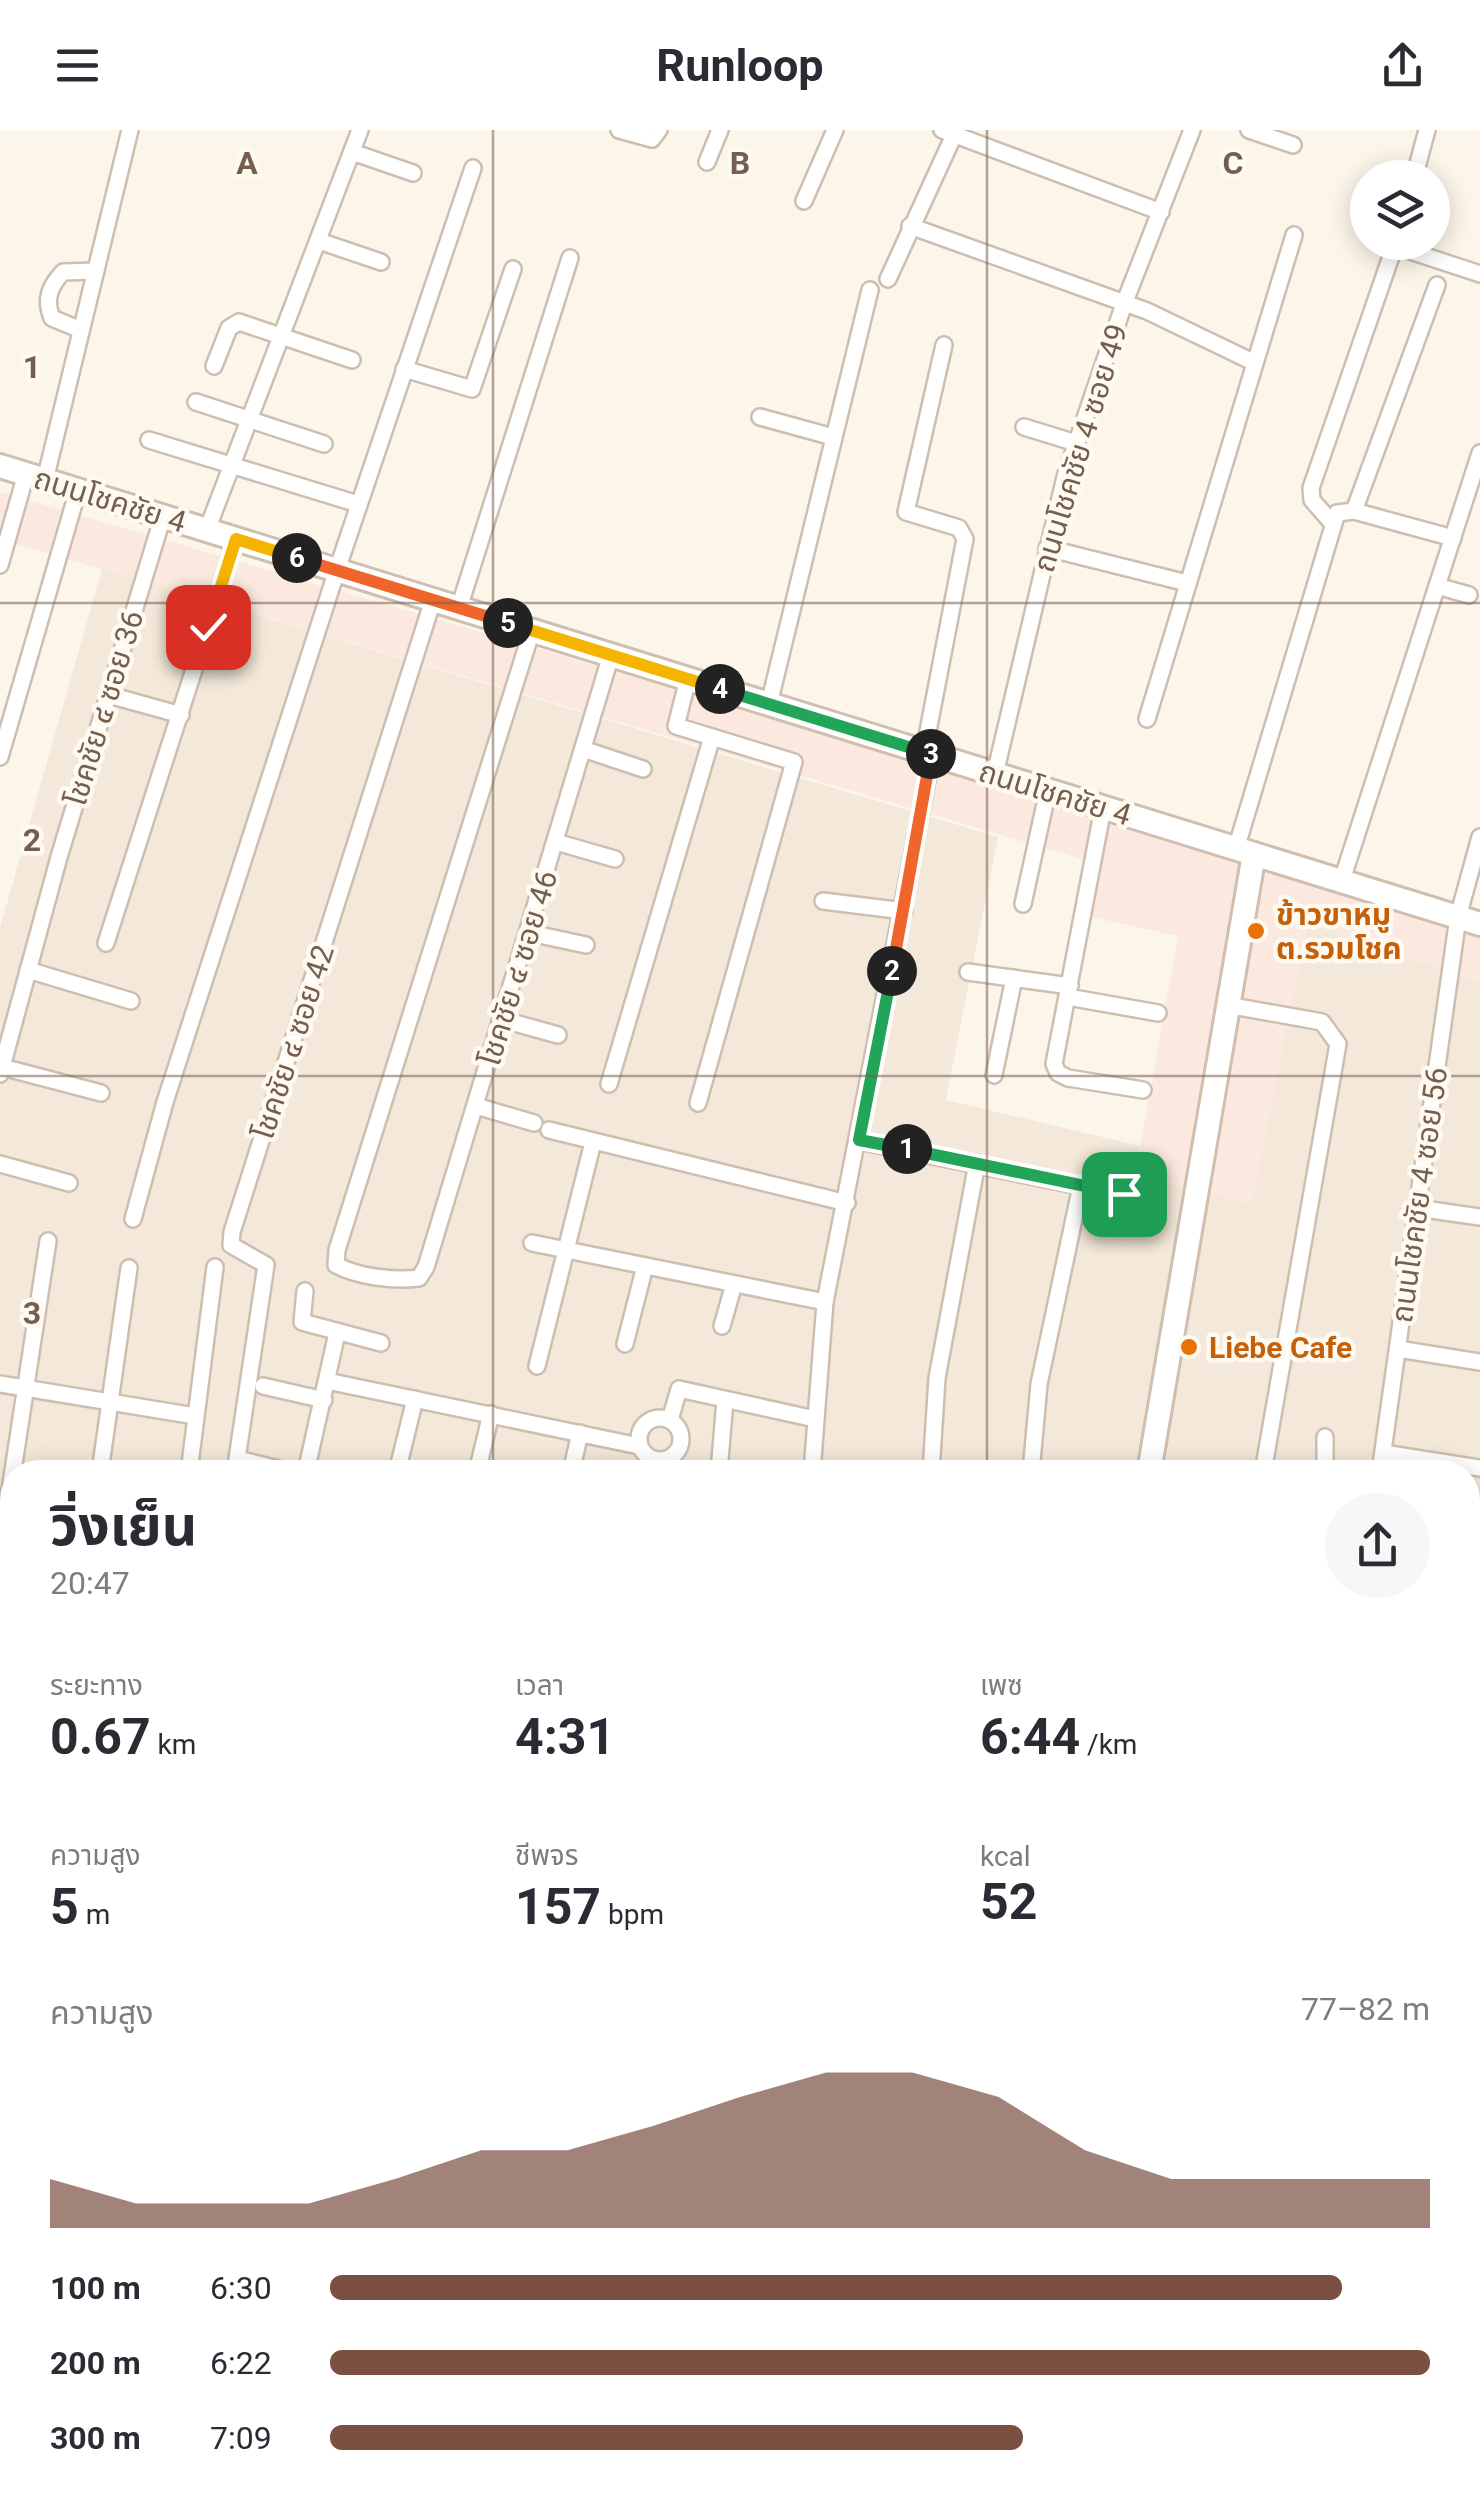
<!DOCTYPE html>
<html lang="th">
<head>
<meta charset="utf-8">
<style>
  :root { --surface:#fff; --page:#f7f7f7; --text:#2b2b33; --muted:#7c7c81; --accent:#7c4f43 }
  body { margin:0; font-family:Roboto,"Noto Sans Thai",sans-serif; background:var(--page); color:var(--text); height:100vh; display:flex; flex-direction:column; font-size:38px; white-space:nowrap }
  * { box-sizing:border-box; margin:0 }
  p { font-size:32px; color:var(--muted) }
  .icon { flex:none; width:55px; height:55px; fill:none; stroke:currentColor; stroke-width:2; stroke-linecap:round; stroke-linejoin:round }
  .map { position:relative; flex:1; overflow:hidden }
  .sheet { position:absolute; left:0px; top:1330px; width:1480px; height:1038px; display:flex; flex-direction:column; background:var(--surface); border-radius:40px 40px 0 0; box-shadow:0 5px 25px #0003 }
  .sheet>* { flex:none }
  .tools { position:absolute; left:1350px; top:30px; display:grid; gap:20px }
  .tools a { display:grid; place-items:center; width:100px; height:100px; border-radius:50%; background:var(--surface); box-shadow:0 5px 25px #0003; font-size:50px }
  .pin { position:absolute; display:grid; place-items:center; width:85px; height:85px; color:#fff; margin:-42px; border-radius:20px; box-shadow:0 5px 15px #0006 }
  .km { position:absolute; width:50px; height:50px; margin:-25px; border-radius:50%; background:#222; color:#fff; font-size:28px; line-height:50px; text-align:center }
  .round { display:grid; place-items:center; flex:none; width:105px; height:105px; border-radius:52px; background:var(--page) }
  .head { display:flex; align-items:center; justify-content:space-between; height:170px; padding:0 50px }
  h1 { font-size:55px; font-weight:700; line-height:75px }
  .stats { display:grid; grid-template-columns:repeat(3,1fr); gap:15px; height:170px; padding:10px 50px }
  .stats div { display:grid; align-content:center }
  .stats b { font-size:50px; font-weight:700 }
  .stats small { font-size:28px; font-weight:400 }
  .stats p { font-size:28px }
  .chart { height:280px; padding:20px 50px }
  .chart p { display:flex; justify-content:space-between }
  .chart svg { width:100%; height:180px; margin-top:10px; fill:var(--accent); opacity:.7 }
  ul { padding:0 50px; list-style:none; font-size:32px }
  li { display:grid; grid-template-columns:160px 120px 1fr; align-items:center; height:75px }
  li i { height:25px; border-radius:12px; background:var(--accent) }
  header { display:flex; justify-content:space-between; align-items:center; height:130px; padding:0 50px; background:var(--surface); font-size:45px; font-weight:700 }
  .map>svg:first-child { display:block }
  .residential { fill:#f3e8d9; fill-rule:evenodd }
  .commercial { fill:#fbe9df }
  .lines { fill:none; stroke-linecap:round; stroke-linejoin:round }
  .street-casing { stroke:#cebeb0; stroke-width:20 }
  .secondary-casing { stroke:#d0bfae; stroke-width:28 }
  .street { stroke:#fff; stroke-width:15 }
  .secondary { stroke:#fff; stroke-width:22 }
  .split-1-casing { stroke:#fff; stroke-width:20 }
  .split-2-casing { stroke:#fff; stroke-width:20 }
  .split-3-casing { stroke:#fff; stroke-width:20 }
  .split-4-casing { stroke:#fff; stroke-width:20 }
  .split-5-casing { stroke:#fff; stroke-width:20 }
  .split-6-casing { stroke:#fff; stroke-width:20 }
  .split-7-casing { stroke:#fff; stroke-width:20 }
  .split-1 { stroke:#22a559; stroke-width:12 }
  .split-2 { stroke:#22a559; stroke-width:12 }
  .split-3 { stroke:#f0652b; stroke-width:12 }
  .split-4 { stroke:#22a559; stroke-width:12 }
  .split-5 { stroke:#f5b400; stroke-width:12 }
  .split-6 { stroke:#f0652b; stroke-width:12 }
  .split-7 { stroke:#f5b400; stroke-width:12 }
  .grid { fill:none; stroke:#765e4e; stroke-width:2.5; stroke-opacity:0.55 }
  .food-dot { fill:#e8710a; stroke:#fefaf1; stroke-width:4 }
  .labels { text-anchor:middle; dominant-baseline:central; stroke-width:9; stroke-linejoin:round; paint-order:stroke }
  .street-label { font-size:30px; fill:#765e4e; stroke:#fefaf1 }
  .food-label { font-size:30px; font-weight:bold; fill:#c56008; stroke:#fefaf1; text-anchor:start }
  .grid-label { font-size:32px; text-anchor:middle; font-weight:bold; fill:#765e4e; stroke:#fefaf1; stroke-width:9; stroke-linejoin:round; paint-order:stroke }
</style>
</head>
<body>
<header><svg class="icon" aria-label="menu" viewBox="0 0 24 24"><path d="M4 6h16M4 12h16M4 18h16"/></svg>Runloop<svg class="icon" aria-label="share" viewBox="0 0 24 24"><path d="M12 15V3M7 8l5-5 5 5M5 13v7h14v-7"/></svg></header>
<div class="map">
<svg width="1480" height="2366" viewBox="0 0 1480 2366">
  <rect width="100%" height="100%" fill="#fcf6ea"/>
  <!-- residential -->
  <path class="residential" d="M 102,439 L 998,707 L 946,970 L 1140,1016 L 1135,1045 L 1252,1073 L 1307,793 L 1480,852 L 1480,2366 L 0,2366 L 0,798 ZM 12,1342 L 1468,1342 L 1468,2355 L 12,2355 Z"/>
  <!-- commercial -->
  <polygon class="commercial" points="0,362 804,596 1480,803 1480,852 1307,793 1252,1074 1135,1046 1178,806 1091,787 1099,734 0,409"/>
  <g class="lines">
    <!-- street casing -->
    <g class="street-casing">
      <g id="street">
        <polyline points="619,0 652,9 659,0"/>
        <polyline points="942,0 1161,82"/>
        <polyline points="1249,0 1293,15"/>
        <polyline points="352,22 413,43"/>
        <polyline points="707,32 720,0"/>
        <polyline points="1414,48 1427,0"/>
        <polyline points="804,71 835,0"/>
        <polyline points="910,96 1147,181 1253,232"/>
        <polyline points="319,111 381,132"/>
        <polyline points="1395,116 1480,144"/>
        <polyline points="888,149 954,5"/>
        <path d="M 81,200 L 52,188 C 44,169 50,156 63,142 L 96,141"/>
        <polyline points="214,236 229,198 239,192 352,230"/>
        <polyline points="404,239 472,259 513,139"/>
        <polyline points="196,272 324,314"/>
        <polyline points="760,287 833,307"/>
        <polyline points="1024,297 1076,313"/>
        <polyline points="149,310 358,374"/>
        <polyline points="45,350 130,0"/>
        <polyline points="1354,381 1437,155"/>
        <polyline points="1332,393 1312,370 1311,358 1396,112"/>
        <polyline points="207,400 360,0"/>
        <polyline points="1047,418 1187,453"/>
        <polyline points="0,435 26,344"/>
        <polyline points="1437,456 1469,465"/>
        <polyline points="459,478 570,128"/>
        <path d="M 532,500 L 337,1120 L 336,1135 C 358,1147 394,1151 419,1148 L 426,1137 L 611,525"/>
        <polyline points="688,549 676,596 794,632 698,973"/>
        <polyline points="109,565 181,585"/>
        <polyline points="769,574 870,160"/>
        <polyline points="1147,589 1294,105"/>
        <polyline points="583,619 643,639"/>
        <polyline points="924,622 965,409 959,398 906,382 944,215"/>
        <polyline points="0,627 78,360"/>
        <polyline points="995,644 1065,347 1124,174 1192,0"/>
        <polyline points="1103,678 1054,934 1058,943 1068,948 1143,960"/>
        <polyline points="556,712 615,729"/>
        <polyline points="1236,719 1337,383 1354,381 1453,408"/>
        <polyline points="1341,753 1480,323"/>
        <polyline points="823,771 904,781"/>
        <polyline points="1023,774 1048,660"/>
        <polyline points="530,803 586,815"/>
        <polyline points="106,813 236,409"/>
        <polyline points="28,840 131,871"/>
        <polyline points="968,842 1070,856"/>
        <polyline points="1068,867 1158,883"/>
        <polyline points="1227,875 1322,892 1338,914 1263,1342"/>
        <polyline points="504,890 558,905"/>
        <polyline points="2,937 101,963"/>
        <polyline points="0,944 59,727 163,386"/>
        <polyline points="994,945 1014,848"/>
        <polyline points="609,954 712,607"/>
        <polyline points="476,976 534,993"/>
        <polyline points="549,1000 847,1073"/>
        <polyline points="859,1011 1124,1065"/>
        <polyline points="0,1034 69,1053"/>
        <polyline points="1417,1078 1480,1087"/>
        <polyline points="133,1089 165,972 337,440 473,38"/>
        <polyline points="532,1113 825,1172"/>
        <polyline points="305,1161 302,1192 381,1213"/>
        <polyline points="722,1196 734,1154"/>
        <polyline points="625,1214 645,1136"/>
        <polyline points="1398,1219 1480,1232"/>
        <polyline points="537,1236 593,1012"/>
        <polyline points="327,1251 639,1316"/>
        <polyline points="0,1254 195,1286"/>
        <polyline points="263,1256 324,1270"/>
        <circle cx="660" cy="1309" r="21"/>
        <polyline points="670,1290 679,1259 815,1289"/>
        <polyline points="1383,1323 1480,1338"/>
        <polyline points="246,1331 291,1342"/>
        <polyline points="100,1342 129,1138"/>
        <polyline points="189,1342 215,1137"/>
        <polyline points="235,1342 266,1135 231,1115 232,1102 433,470"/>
        <polyline points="306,1342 337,1203"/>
        <polyline points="397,1342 415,1269"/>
        <polyline points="477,1342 491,1284"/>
        <polyline points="571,1342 580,1303"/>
        <polyline points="719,1342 725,1270"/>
        <polyline points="812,1342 825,1172 932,625"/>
        <polyline points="931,1342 937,1248 977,1033"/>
        <polyline points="1031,1342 1039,1254 1081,1056"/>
        <polyline points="1325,1342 1325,1307"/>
        <polyline points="1380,1342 1458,787 1480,707"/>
        <polyline points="0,1426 48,1111"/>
        <polyline points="1468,1465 1480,1468"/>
        <polyline points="1468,1585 1480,1587"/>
        <polyline points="0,1651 12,1653"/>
        <polyline points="1468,1695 1480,1697"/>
        <polyline points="0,1740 12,1744"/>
        <polyline points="1468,1802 1480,1804"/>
        <polyline points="0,1887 12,1788"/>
        <polyline points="1468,1907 1480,1909"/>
        <polyline points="1468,2012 1480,2014"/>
        <polyline points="1468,2122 1480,2124"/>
        <polyline points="0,2188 5,2171"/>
        <polyline points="1468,2233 1480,2234"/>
        <polyline points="1468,2339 1480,2340"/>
        <polyline points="81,2366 84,2355"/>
        <polyline points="210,2366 213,2355"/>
        <polyline points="340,2366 343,2355"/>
        <polyline points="466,2366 469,2355"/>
        <polyline points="734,2366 735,2355"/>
        <polyline points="822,2366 823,2355"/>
        <polyline points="918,2366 919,2355"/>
      </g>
    </g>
    <!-- secondary casing -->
    <g class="secondary-casing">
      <g id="secondary">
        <polyline points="0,336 1480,794"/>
        <polyline points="1149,1342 1254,724"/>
        <polyline points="1025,2366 1031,2355"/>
      </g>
    </g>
    <!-- street -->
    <use href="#street" class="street"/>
    <!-- secondary -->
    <use href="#secondary" class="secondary"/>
  </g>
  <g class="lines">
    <!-- split-1 casing -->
    <g class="split-1-casing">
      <polyline id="split-1" points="907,1019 1124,1064"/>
    </g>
    <!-- split-2 casing -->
    <g class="split-2-casing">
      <polyline id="split-2" points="892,841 859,1010 907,1019"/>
    </g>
    <!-- split-3 casing -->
    <g class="split-3-casing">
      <polyline id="split-3" points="892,841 931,624"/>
    </g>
    <!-- split-4 casing -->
    <g class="split-4-casing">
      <polyline id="split-4" points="720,559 931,624"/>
    </g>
    <!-- split-5 casing -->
    <g class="split-5-casing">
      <polyline id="split-5" points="508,493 720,559"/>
    </g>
    <!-- split-6 casing -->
    <g class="split-6-casing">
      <polyline id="split-6" points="297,428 508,493"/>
    </g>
    <!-- split-7 casing -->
    <g class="split-7-casing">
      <polyline id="split-7" points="208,497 236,409 297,428"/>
    </g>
    <!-- split-1 -->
    <use href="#split-1" class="split-1"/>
    <!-- split-2 -->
    <use href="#split-2" class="split-2"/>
    <!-- split-3 -->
    <use href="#split-3" class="split-3"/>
    <!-- split-4 -->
    <use href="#split-4" class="split-4"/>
    <!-- split-5 -->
    <use href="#split-5" class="split-5"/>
    <!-- split-6 -->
    <use href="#split-6" class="split-6"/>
    <!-- split-7 -->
    <use href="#split-7" class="split-7"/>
  </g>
  <!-- grid -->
  <path class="grid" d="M 493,0 L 493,1342M 987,0 L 987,1342M 0,473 L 1480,473M 0,946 L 1480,946M 0,1420 L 12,1420M 1468,1420 L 1480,1420M 0,1893 L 12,1893M 1468,1893 L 1480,1893M 493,2355 L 493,2366M 987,2355 L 987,2366"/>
  <!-- markers -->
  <g class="food-dot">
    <circle cx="1256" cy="801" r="10"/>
    <circle cx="1189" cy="1217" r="10"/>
  </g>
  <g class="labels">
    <!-- street labels -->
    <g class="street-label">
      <text transform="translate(1080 318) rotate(-73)">ถนนโชคชัย 4 ซอย 49</text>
      <text transform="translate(110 370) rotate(17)">ถนนโชคชัย 4</text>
      <text transform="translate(104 578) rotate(-73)">โชคชัย ๔ ซอย 36</text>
      <text transform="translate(1055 663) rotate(17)">ถนนโชคชัย 4</text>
      <text transform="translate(518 838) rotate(-73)">โชคชัย ๔ ซอย 46</text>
      <text transform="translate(293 912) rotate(-72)">โชคชัย ๔ ซอย 42</text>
      <text transform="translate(1419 1065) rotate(-82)">ถนนโชคชัย 4 ซอย 56</text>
    </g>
    <!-- food labels -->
    <g class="food-label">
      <text x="1276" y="784">ข้าวขาหมู<tspan x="1276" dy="34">ต.รวมโชค</tspan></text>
      <text x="1209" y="1217">Liebe Cafe</text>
    </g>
  </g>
  <g class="grid-label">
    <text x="247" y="44">A</text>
    <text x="740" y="44">B</text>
    <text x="1233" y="44">C</text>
    <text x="32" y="248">1</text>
    <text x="32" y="721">2</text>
    <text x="32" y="1194">3</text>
  </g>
</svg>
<div class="tools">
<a><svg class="icon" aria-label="layers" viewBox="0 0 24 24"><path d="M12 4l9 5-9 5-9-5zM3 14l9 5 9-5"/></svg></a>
</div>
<div class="pin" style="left:1124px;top:1064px;background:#1e9e55"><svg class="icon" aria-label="arrive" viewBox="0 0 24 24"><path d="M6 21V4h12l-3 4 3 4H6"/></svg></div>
<div class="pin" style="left:208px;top:497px;background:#d93025"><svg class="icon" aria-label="check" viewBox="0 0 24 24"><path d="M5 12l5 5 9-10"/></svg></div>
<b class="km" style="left:907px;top:1019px">1</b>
<b class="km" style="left:892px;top:841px">2</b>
<b class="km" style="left:931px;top:624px">3</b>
<b class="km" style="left:720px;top:559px">4</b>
<b class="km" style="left:508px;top:493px">5</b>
<b class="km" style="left:297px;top:428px">6</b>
<section class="sheet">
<div class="head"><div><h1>วิ่งเย็น</h1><p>20:47</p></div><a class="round"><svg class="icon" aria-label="share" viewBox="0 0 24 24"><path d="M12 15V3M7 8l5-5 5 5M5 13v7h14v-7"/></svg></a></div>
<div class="stats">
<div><p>ระยะทาง</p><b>0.67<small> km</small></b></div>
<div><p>เวลา</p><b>4:31</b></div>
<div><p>เพซ</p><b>6:44<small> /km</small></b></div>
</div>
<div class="stats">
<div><p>ความสูง</p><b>5<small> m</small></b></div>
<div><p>ชีพจร</p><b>157<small> bpm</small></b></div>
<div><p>kcal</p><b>52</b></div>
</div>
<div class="chart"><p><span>ความสูง</span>77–82 m</p>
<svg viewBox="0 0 160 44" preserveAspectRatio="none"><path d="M0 44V32L10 38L20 38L30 38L40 32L50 25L60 25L70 19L80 12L90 6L100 6L110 12L120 25L130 32L140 32L150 32L160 32V44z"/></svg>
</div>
<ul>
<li><b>100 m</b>6:30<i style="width:92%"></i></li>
<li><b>200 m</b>6:22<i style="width:100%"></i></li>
<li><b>300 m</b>7:09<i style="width:63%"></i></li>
</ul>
</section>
</div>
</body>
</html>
